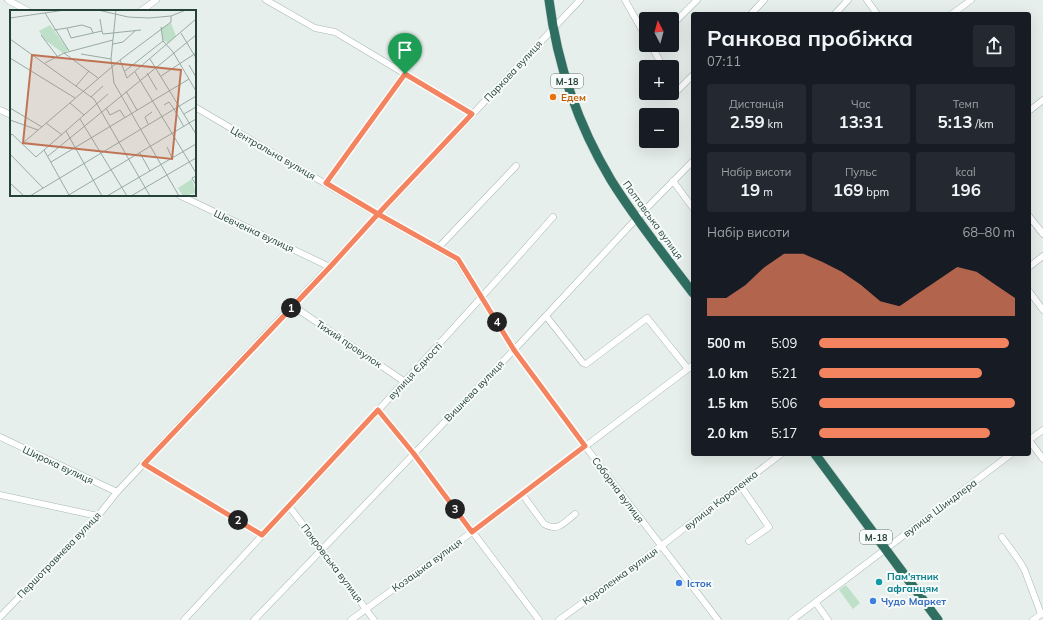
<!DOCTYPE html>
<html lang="uk">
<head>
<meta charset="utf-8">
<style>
  :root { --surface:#171b24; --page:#242831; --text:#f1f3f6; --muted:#9ea1a6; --accent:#f4845f }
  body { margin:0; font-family:Mulish,sans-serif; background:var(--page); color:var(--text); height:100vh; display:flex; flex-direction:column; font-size:15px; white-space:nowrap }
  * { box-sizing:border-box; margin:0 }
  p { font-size:13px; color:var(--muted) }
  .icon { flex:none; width:22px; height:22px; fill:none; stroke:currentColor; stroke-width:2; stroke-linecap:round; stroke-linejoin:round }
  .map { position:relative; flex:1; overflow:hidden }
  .side { position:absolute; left:691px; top:12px; width:340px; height:444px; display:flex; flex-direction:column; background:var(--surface); border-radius:4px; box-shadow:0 4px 16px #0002 }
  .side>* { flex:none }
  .needle { width:26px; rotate:354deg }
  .tools { position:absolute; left:639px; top:12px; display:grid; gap:8px }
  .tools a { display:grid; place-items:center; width:40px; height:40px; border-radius:4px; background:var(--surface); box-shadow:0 4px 16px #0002; font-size:20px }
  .pin { position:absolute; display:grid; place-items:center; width:34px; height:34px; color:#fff; margin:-41px -17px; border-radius:50% 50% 50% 0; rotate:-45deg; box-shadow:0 0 4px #0007 }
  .pin .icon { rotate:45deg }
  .km { position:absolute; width:20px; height:20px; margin:-10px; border-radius:50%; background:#222; color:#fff; font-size:11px; line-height:20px; text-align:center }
  .round { display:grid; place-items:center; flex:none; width:42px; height:42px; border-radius:4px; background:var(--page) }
  .headline { display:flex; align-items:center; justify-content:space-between; height:68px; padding:0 16px }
  h1 { font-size:22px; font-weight:700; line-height:30px }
  .figures { display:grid; grid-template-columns:repeat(3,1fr); gap:6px; height:68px; padding:4px 16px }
  .figures div { display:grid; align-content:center; border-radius:4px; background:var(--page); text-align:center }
  .figures b { font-size:17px; font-weight:700 }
  .figures small { font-size:11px; font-weight:400 }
  .figures p { font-size:11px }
  .chart { height:112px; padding:8px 16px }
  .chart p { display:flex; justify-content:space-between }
  .chart svg { width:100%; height:72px; margin-top:4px; fill:var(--accent); opacity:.7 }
  ul { padding:0 16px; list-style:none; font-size:13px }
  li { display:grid; grid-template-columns:64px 48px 1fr; align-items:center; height:30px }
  li i { height:10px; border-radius:5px; background:var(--accent) }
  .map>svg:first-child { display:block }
  .green { fill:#bfe0c8 }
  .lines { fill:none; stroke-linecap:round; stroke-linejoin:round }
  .minor-casing { stroke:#a8b8b2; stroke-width:7 }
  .highway-casing { stroke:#c2cac8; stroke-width:10 }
  .minor { stroke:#fff; stroke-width:6 }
  .highway { stroke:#2f6f62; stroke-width:9 }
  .route-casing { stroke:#fff; stroke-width:8 }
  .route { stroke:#f4845f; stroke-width:5 }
  .food-dot { fill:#e8710a; stroke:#f7fbf9; stroke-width:1.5 }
  .culture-dot { fill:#0f9aa8; stroke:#f7fbf9; stroke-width:1.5 }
  .shop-dot { fill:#3f7fe0; stroke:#f7fbf9; stroke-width:1.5 }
  .labels { text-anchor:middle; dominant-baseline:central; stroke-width:4; stroke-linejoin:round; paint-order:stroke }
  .shield { fill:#f7fbf9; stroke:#637a73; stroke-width:1 }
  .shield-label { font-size:9px; font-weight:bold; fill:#24423a }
  .street-label { font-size:10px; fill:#24423a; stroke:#f7fbf9 }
  .food-label { font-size:10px; font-weight:bold; fill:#c56008; stroke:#f7fbf9; text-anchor:start }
  .culture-label { font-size:10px; font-weight:bold; fill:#0d838f; stroke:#f7fbf9; text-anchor:start }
  .shop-label { font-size:10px; font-weight:bold; fill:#366cbe; stroke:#f7fbf9; text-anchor:start }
  .inset-road { fill:none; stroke:#98aaa4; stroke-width:1 }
  .view { fill:#c07456; fill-opacity:0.15; stroke:#c07456; stroke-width:2 }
  .inset-edge { fill:none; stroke:#24423a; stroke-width:2 }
</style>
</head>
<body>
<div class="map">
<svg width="1043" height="620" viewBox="0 0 1043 620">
  <rect width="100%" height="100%" fill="#e6efeb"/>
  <!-- green -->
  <polygon class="green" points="846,585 860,603 853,609 839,590"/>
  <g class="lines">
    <!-- minor casing -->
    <g class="minor-casing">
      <g id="minor">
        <polyline points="8,0 28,11"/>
        <polyline points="266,0 315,28 335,32 472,114"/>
        <polyline points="625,0 646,37"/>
        <polyline points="867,0 877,14"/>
        <polyline points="141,11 156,0"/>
        <polyline points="751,14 764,0"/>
        <polyline points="835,14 848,0"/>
        <polyline points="952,14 971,0"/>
        <polyline points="672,25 697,0"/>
        <polyline points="651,45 663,67"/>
        <polyline points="672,85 676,92 693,75"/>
        <polyline points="195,107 377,214 457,259 514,350 585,446 718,620"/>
        <polyline points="0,110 11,115"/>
        <polyline points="1029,111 1043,100"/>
        <polyline points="673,181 693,208"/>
        <polyline points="326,183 405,74"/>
        <polyline points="179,195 330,267"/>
        <polyline points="1029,216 1043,234"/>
        <polyline points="438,248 516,166"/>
        <polyline points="1029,267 1043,256"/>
        <polyline points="1029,291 1043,310"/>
        <polyline points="293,306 405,382"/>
        <polyline points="546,316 583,363 586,364 647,318 688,369"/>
        <polyline points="378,410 414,454 539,620"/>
        <polyline points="0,437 117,492"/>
        <polyline points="1029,440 1043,459"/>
        <polyline points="1029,440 1043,430"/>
        <polyline points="144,464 262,535"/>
        <polyline points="740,485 769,527 749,541"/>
        <path d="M 522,494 L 544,524 C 558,532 564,523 575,514"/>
        <polyline points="0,495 98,516"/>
        <polyline points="289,506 374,620"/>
        <polyline points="1002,537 1020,562 1025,571 1041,614"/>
        <polyline points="816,603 828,620"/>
        <polyline points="0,617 98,516 117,492 580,0"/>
        <path d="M 184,620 C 307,486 433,354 553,217"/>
        <polyline points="254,620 514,350 637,218 693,161"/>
        <polyline points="351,620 472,532 693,365"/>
        <polyline points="559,620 661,546 781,454"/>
        <polyline points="792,620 1011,454"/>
        <polyline points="1033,620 1043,613"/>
      </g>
    </g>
    <!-- highway casing -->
    <g class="highway-casing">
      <g id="highway">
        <path d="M 549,0 C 557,63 578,125 611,180 C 635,219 665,256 693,293"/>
        <polyline points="815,454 938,620"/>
      </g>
    </g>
    <!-- minor -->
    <use href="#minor" class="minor"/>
    <!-- highway -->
    <use href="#highway" class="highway"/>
  </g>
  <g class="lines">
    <!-- route casing -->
    <g class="route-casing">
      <polyline id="route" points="405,74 326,183 378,214 330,267 144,464 262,535 378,410 414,454 472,532 585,446 514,350 458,259 378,214 472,114 405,74"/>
    </g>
    <!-- route -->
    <use href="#route" class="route"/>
  </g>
  <!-- markers -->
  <circle class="food-dot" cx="553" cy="97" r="4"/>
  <circle class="culture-dot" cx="879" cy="582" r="4"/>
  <g class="shop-dot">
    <circle cx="679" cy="583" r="4"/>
    <circle cx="873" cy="601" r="4"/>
  </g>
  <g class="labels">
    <!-- shield labels -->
    <g class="shield">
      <rect x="551" y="74" width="32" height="14" rx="3"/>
      <rect x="860" y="530" width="32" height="14" rx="3"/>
    </g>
    <g class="shield-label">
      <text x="567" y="81">М-18</text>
      <text x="876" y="537">М-18</text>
    </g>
    <!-- street labels -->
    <g class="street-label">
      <text transform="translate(513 71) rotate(-47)">Паркова вулиця</text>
      <text transform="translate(273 153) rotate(30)">Центральна вулиця</text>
      <text transform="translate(653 220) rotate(54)">Полтавська вулиця</text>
      <text transform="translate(254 231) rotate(25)">Шевченка вулиця</text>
      <text transform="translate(349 344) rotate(34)">Тихий провулок</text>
      <text transform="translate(415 371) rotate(-47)">вулиця Єдності</text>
      <text transform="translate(474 391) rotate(-46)">Вишнева вулиця</text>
      <text transform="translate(58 465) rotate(25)">Широка вулиця</text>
      <text transform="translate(618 490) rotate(53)">Соборна вулиця</text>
      <text transform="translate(721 500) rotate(-38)">вулиця Короленка</text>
      <text transform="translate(940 508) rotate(-37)">вулиця Шиндлера</text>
      <text transform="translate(59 555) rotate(-46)">Першотравнева вулиця</text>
      <text transform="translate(332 563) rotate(53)">Покровська вулиця</text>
      <text transform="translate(427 565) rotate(-36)">Козацька вулиця</text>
      <text transform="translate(620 576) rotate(-36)">Короленка вулиця</text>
    </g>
    <!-- food labels -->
    <g class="food-label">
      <text x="561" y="97">Едем</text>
    </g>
    <!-- culture labels -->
    <g class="culture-label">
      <text x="887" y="576">Пам'ятник<tspan x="887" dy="12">афганцям</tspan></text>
    </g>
    <!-- shop labels -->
    <g class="shop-label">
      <text x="687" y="583">Істок</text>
      <text x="881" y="601">Чудо Маркет</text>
    </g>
  </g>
  <!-- overview -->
  <g transform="translate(10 10)">
    <rect width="186" height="186" fill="#e6efeb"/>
    <path d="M 161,13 L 166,26 L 158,33 L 153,30 L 151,18 ZM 40,15 L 58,40 L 53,43 L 35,30 L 29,21 ZM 182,169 L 186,183 L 173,186 L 168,178 Z" fill="#bfe0c8"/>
    <path class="inset-road" d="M 88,0 L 118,7 L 139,8 L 161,6 L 176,0M 106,0 L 101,49 L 104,73 L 169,186M 35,3 L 59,41M 0,8 L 55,0M 90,9 L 92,21M 151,17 L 153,31 L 163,42 L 186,81M 57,18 L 72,15 L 81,18 L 83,23M 44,20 L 57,18 L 61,28 L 92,21 L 93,24 L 131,20M 171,23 L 186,48M 31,25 L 47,46M 0,29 L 84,89 L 140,186M 103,34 L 113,32 L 126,20M 54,43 L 88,68M 71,44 L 101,49M 0,48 L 65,88M 140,49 L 186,124M 110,50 L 117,68 L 186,9M 35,53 L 54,43 L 103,30M 179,55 L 186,67M 115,61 L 153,31M 125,62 L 186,163M 137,63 L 147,80M 151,66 L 186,43M 66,76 L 79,61M 116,81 L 127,100M 81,87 L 93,76M 60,93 L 74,105M 154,95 L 159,92 L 164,99M 0,98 L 32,117M 96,98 L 100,105 L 110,100 L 115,108M 164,99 L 174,117M 174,104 L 186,97M 70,109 L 117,186M 0,110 L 28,120M 36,113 L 52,125M 138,114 L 135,107 L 142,102M 56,121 L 92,186M 0,126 L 2,124 L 26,147 L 98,84M 13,133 L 110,50 L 161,12 L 161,6M 157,137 L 162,148M 34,140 L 59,185M 130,143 L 140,161M 0,144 L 33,178M 38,146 L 186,25M 41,152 L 179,69M 186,166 L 182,168 L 186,175M 0,173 L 14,186M 20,186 L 186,86M 57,186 L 186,109M 97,186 L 186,134M 121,186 L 186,148"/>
    <path class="view" d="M 22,45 L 171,60 L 162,149 L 13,133 Z"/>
    <rect width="186" height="186" class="inset-edge"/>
  </g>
</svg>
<div class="tools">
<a><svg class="needle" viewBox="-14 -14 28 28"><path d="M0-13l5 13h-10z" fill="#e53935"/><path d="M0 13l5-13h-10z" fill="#9ea1a6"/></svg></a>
<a>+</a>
<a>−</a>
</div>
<div class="pin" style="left:405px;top:74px;background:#1e9e55"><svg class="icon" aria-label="arrive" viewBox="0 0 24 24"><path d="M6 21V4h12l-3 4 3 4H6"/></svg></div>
<b class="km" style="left:291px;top:308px">1</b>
<b class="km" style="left:238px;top:520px">2</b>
<b class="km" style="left:455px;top:509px">3</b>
<b class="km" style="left:497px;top:322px">4</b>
<section class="side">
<div class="headline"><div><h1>Ранкова пробіжка</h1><p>07:11</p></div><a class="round"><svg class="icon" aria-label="share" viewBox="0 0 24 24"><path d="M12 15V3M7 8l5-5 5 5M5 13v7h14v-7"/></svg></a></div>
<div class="figures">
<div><p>Дистанція</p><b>2.59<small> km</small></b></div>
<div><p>Час</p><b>13:31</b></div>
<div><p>Темп</p><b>5:13<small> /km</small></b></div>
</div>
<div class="figures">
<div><p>Набір висоти</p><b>19<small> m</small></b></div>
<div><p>Пульс</p><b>169<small> bpm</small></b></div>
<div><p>kcal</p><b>196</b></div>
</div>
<div class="chart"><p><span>Набір висоти</span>68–80 m</p>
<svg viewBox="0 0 160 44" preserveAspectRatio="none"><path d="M0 44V33L10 33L20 25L30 14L40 6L50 6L60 11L70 17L80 25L90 35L100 38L110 30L120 22L130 14L140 17L150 25L160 33V44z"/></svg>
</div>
<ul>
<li><b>500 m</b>5:09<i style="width:97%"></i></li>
<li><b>1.0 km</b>5:21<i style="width:83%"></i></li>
<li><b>1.5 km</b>5:06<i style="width:100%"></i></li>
<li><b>2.0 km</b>5:17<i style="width:87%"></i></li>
</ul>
</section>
</div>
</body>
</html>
